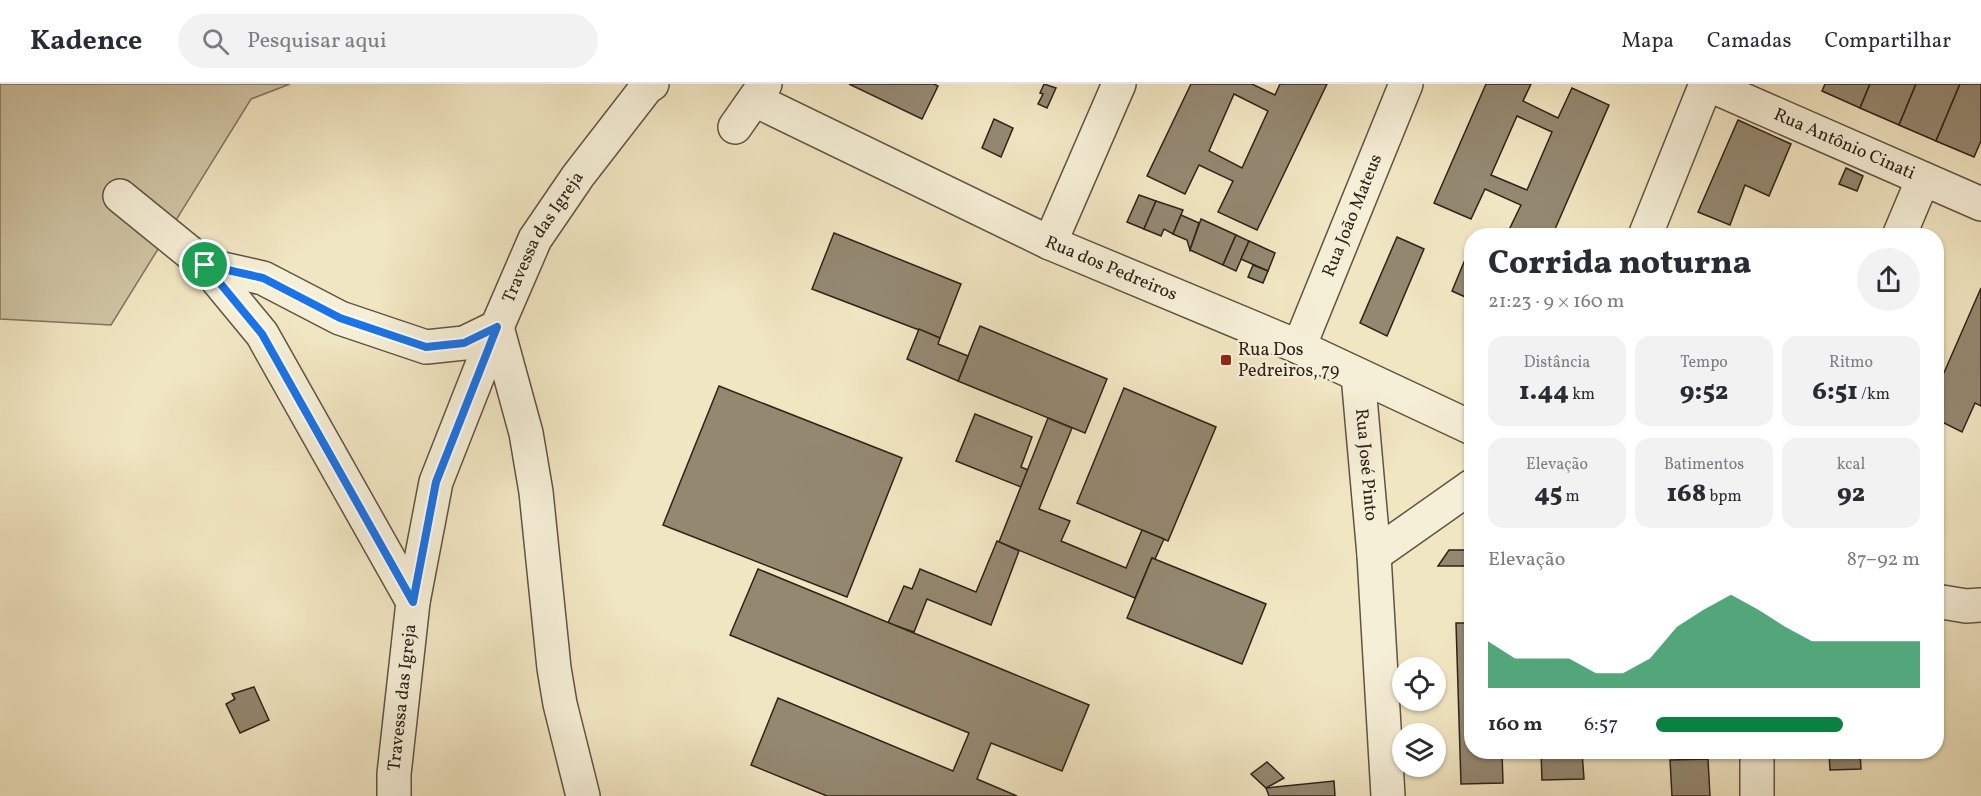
<!DOCTYPE html>
<html lang="pt">
<head>
<meta charset="utf-8">
<style>
  :root { --surface:#fff; --page:#f2f2f3; --text:#2b2b33; --muted:#7c7c81; --line:#e1e1e2; --accent:#0b8043 }
  body { margin:0; font-family:Vollkorn,serif; background:var(--page); color:var(--text); height:100vh; display:flex; flex-direction:column; font-size:22px; white-space:nowrap }
  * { box-sizing:border-box; margin:0 }
  p { font-size:20px; color:var(--muted) }
  .icon { flex:none; width:33px; height:33px; fill:none; stroke:currentColor; stroke-width:2; stroke-linecap:round; stroke-linejoin:round }
  .map { position:relative; flex:1; overflow:hidden }
  .panel { position:absolute; left:1464px; top:144px; width:480px; height:531px; display:flex; flex-direction:column; background:var(--surface); border-radius:24px; box-shadow:0 2px 4px #0004 }
  .panel>* { flex:none }
  .tools { position:absolute; left:1392px; top:573px; display:grid; gap:12px }
  .tools a { display:grid; place-items:center; width:54px; height:54px; border-radius:50%; background:var(--surface); box-shadow:0 2px 4px #0004; font-size:30px }
  .pin { position:absolute; display:grid; place-items:center; width:51px; height:51px; color:#fff; margin:-26px; border:3px solid #fff; border-radius:50%; box-shadow:0 2px 6px #0007 }
  .round { display:grid; place-items:center; flex:none; width:63px; height:63px; border-radius:32px; background:var(--page) }
  .headline { display:flex; align-items:center; justify-content:space-between; height:102px; padding:0 24px }
  h1 { font-size:33px; font-weight:800; line-height:45px }
  .metrics { display:grid; grid-template-columns:repeat(3,1fr); gap:9px; height:102px; padding:6px 24px }
  .metrics div { display:grid; align-content:center; border-radius:15px; background:var(--page); text-align:center }
  .metrics b { font-size:26px; font-weight:800 }
  .metrics small { font-size:16px; font-weight:400 }
  .metrics p { font-size:16px }
  .chart { height:168px; padding:12px 24px }
  .chart p { display:flex; justify-content:space-between }
  .chart svg { width:100%; height:108px; margin-top:6px; fill:var(--accent); opacity:.7 }
  ul { padding:0 24px; list-style:none; font-size:20px }
  li { display:grid; grid-template-columns:96px 72px 1fr; align-items:center; height:45px }
  li i { height:15px; border-radius:8px; background:var(--accent) }
  header { display:flex; align-items:center; gap:36px; box-sizing:border-box; height:84px; padding:0 30px; background:var(--surface); border-bottom:2px solid var(--line) }
  header strong { font-size:28px }
  nav { display:flex; gap:33px; margin-inline-start:auto; font-size:21px }
  .search { width:420px; height:54px; background:var(--page); display:flex; align-items:center; gap:15px; box-sizing:border-box; padding:0 21px; border-radius:33px; color:var(--muted); font-size:22px }
  .map>svg:first-child { display:block }
  .green { fill:#d0c5a5; stroke:#807460; stroke-width:1.5 }
  .building { fill:#948871; stroke:#2f221a; stroke-width:1.5; fill-rule:evenodd }
  .lines { fill:none; stroke-linecap:round; stroke-linejoin:round }
  .minor-casing { stroke:#605344; stroke-width:36 }
  .minor { stroke:#f6efd7; stroke-width:33 }
  .route-casing { stroke:#fff; stroke-width:12 }
  .route { stroke:#1a73e8; stroke-width:8 }
  .poi-dot { fill:#8f2418; stroke:#f6efd7; stroke-width:2 }
  .labels { text-anchor:middle; dominant-baseline:central; stroke-width:5; stroke-linejoin:round; paint-order:stroke }
  .street-label { font-size:18px; fill:#2f221a; stroke:#f6efd7 }
  .poi-label { font-size:18px; fill:#2f221a; stroke:#f6efd7; text-anchor:start }
</style>
</head>
<body>
<header>
<strong>Kadence</strong>
<div class="search"><svg class="icon" aria-label="search" viewBox="0 0 24 24"><circle cx="10" cy="10" r="6"/><path d="M15 15l6 6"/></svg>Pesquisar aqui</div>
<nav><a>Mapa</a><a>Camadas</a><a>Compartilhar</a></nav>
</header>
<div class="map">
<svg width="1981" height="712" viewBox="0 0 1981 712">
  <rect width="100%" height="100%" fill="#f1e6c2"/>
  <filter id="stains"><feTurbulence type="fractalNoise" baseFrequency=".00333" numOctaves="4"/><feColorMatrix values="0 0 0 0 .2 0 0 0 0 .09 0 0 0 0 .02 0 0 0 .5 -.17"/></filter>
  <radialGradient id="worn" r=".72"><stop offset=".6" stop-color="#630" stop-opacity="0"/><stop offset="1" stop-color="#630" stop-opacity=".3"/></radialGradient>
  <!-- green -->
  <polygon class="green" points="0,0 290,0 251,15 111,241 0,235"/>
  <!-- building -->
  <g class="building">
    <polygon points="849,0 934,0 938,2 922,35"/>
    <polygon points="1044,0 1056,4 1047,24 1038,20 1043,10 1040,9"/>
    <path d="M 1191,0 L 1252,0 L 1275,11 L 1280,0 L 1327,0 L 1257,146 L 1218,128 L 1233,97 L 1199,81 L 1185,110 L 1147,92 ZM 1234,10 L 1268,27 L 1242,84 L 1209,67 Z"/>
    <path d="M 1486,0 L 1531,0 L 1523,17 L 1558,34 L 1572,4 L 1609,21 L 1552,152 L 1507,150 L 1521,121 L 1485,105 L 1471,135 L 1434,119 ZM 1517,32 L 1552,48 L 1527,106 L 1491,91 Z"/>
    <polygon points="1825,0 1870,0 1860,24 1822,7"/>
    <polygon points="1870,0 1916,0 1899,41 1860,24"/>
    <polygon points="1916,0 1960,0 1936,57 1899,41"/>
    <polygon points="1960,0 1981,0 1981,57 1974,73 1936,57"/>
    <polygon points="994,35 1013,44 1001,73 982,64"/>
    <polygon points="1738,36 1791,60 1769,112 1745,101 1730,141 1698,128"/>
    <polygon points="1846,84 1863,92 1857,107 1839,100"/>
    <polygon points="1139,111 1156,117 1144,145 1127,138"/>
    <polygon points="1156,117 1183,126 1173,150 1164,145 1161,152 1144,145"/>
    <polygon points="1181,131 1199,139 1190,166 1187,156 1173,150"/>
    <polygon points="1201,135 1236,151 1223,181 1190,166"/>
    <polygon points="834,149 961,200 940,254 812,205"/>
    <polygon points="1236,151 1249,157 1236,187 1223,181"/>
    <polygon points="1397,153 1424,165 1387,252 1360,239"/>
    <polygon points="1249,157 1275,169 1268,187 1241,175"/>
    <polygon points="1464,178 1472,182 1472,216 1452,207"/>
    <polygon points="1253,181 1268,187 1263,199 1248,193"/>
    <polygon points="1981,204 1981,322 1975,319 1962,348 1936,335 1936,307"/>
    <polygon points="980,242 1107,295 1085,349 958,297"/>
    <polygon points="919,245 940,254 938,260 968,272 958,297 907,275"/>
    <polygon points="719,302 902,374 847,513 663,441"/>
    <polygon points="1124,304 1216,343 1168,457 1077,419"/>
    <polygon points="975,330 1032,353 1021,383 1028,386 1021,403 956,377"/>
    <polygon points="1048,334 1072,344 1039,425 1070,437 1061,457 1126,484 1142,446 1164,455 1155,475 1152,474 1135,514 999,458"/>
    <polygon points="997,457 1019,467 991,541 927,515 914,548 888,539 904,502 912,505 920,485 976,508"/>
    <polygon points="1449,466 1472,466 1472,482 1438,482"/>
    <polygon points="1152,474 1266,520 1242,580 1127,534"/>
    <polygon points="758,485 1089,621 1062,687 991,659 977,695 1017,712 827,712 751,681 778,614 953,687 969,649 730,551"/>
    <polygon points="1456,539 1472,539 1472,668 1502,668 1503,699 1461,700"/>
    <polygon points="254,603 269,636 240,649 226,620 235,615 232,610"/>
    <polygon points="1541,668 1582,668 1584,695 1542,696"/>
    <polygon points="1829,668 1860,668 1861,685 1830,686"/>
    <polygon points="1708,675 1710,712 1672,712 1670,676"/>
    <polygon points="1267,678 1284,694 1266,704 1251,690"/>
    <polygon points="1334,697 1335,712 1269,712 1266,704"/>
  </g>
  <g class="lines">
    <!-- minor casing -->
    <g class="minor-casing">
      <g id="minor">
        <path id="s1" d="M 1707,0 L 1981,120"/>
        <path id="s2" d="M 755,16 L 1050,159 L 1299,263 L 1472,344"/>
        <polyline points="735,43 765,0"/>
        <polyline points="120,112 205,181 262,250 413,518"/>
        <polyline points="1645,152 1706,0"/>
        <polyline points="1899,152 1923,95"/>
        <polyline points="1050,159 1119,0"/>
        <polyline points="205,181 263,194 340,234 426,263 464,259 497,243 526,349 536,408 554,584 560,620 583,712"/>
        <path id="s3" d="M 1299,263 L 1406,0"/>
        <path id="s4" d="M 1358,291 L 1374,471 L 1388,712"/>
        <polyline points="1374,471 1472,402"/>
        <polyline points="1936,517 1966,522 1981,521"/>
        <path id="s5" d="M 394,712 L 394,690 L 413,518 L 436,398 L 497,243 L 535,155 L 578,92 L 647,3 L 652,0"/>
        <polyline points="1757,712 1757,668"/>
      </g>
    </g>
    <!-- minor -->
    <use href="#minor" class="minor"/>
  </g>
  <g class="lines">
    <!-- route casing -->
    <g class="route-casing">
      <polygon id="route" points="205,181 263,194 340,234 426,263 464,259 497,243 436,398 413,518 262,250"/>
    </g>
    <!-- route -->
    <use href="#route" class="route"/>
  </g>
  <!-- markers -->
  <rect class="poi-dot" x="1220" y="270" width="12" height="12" rx="3"/>
  <g class="labels">
    <!-- street labels -->
    <g class="street-label">
      <text stroke="none"><textPath href="#s1" startOffset="150">Rua Antônio Cinati</textPath></text>
      <text stroke="none"><textPath href="#s3" startOffset="142">Rua João Mateus</textPath></text>
      <text stroke="none"><textPath href="#s5" startOffset="585">Travessa das Igreja</textPath></text>
      <text stroke="none"><textPath href="#s2" startOffset="394">Rua dos Pedreiros</textPath></text>
      <text stroke="none"><textPath href="#s4" startOffset="90">Rua José Pinto</textPath></text>
      <text stroke="none"><textPath href="#s5" startOffset="99">Travessa das Igreja</textPath></text>
    </g>
    <!-- poi labels -->
    <g class="poi-label">
      <text x="1238" y="266">Rua Dos<tspan x="1238" dy="21">Pedreiros, 79</tspan></text>
    </g>
  </g>
  <rect width="100%" height="100%" filter="url(#stains)"/>
  <rect width="100%" height="100%" fill="url(#worn)"/>
</svg>
<div class="tools">
<a><svg class="icon" aria-label="locate" viewBox="0 0 24 24"><circle cx="12" cy="12" r="6"/><path d="M12 2v4M12 18v4M2 12h4M18 12h4"/></svg></a>
<a><svg class="icon" aria-label="layers" viewBox="0 0 24 24"><path d="M12 4l9 5-9 5-9-5zM3 14l9 5 9-5"/></svg></a>
</div>
<div class="pin" style="left:205px;top:181px;background:#1e9e55"><svg class="icon" aria-label="arrive" viewBox="0 0 24 24"><path d="M6 21V4h12l-3 4 3 4H6"/></svg></div>
<section class="panel">
<div class="headline"><div><h1>Corrida noturna</h1><p>21:23 · 9 × 160 m</p></div><a class="round"><svg class="icon" aria-label="share" viewBox="0 0 24 24"><path d="M12 15V3M7 8l5-5 5 5M5 13v7h14v-7"/></svg></a></div>
<div class="metrics">
<div><p>Distância</p><b>1.44<small> km</small></b></div>
<div><p>Tempo</p><b>9:52</b></div>
<div><p>Ritmo</p><b>6:51<small> /km</small></b></div>
</div>
<div class="metrics">
<div><p>Elevação</p><b>45<small> m</small></b></div>
<div><p>Batimentos</p><b>168<small> bpm</small></b></div>
<div><p>kcal</p><b>92</b></div>
</div>
<div class="chart"><p><span>Elevação</span>87–92 m</p>
<svg viewBox="0 0 160 44" preserveAspectRatio="none"><path d="M0 44V25L10 32L20 32L30 32L40 38L50 38L60 32L70 19L80 12L90 6L100 12L110 19L120 25L130 25L140 25L150 25L160 25V44z"/></svg>
</div>
<ul>
<li><b>160 m</b>6:57<i style="width:71%"></i></li>
</ul>
</section>
</div>
</body>
</html>
